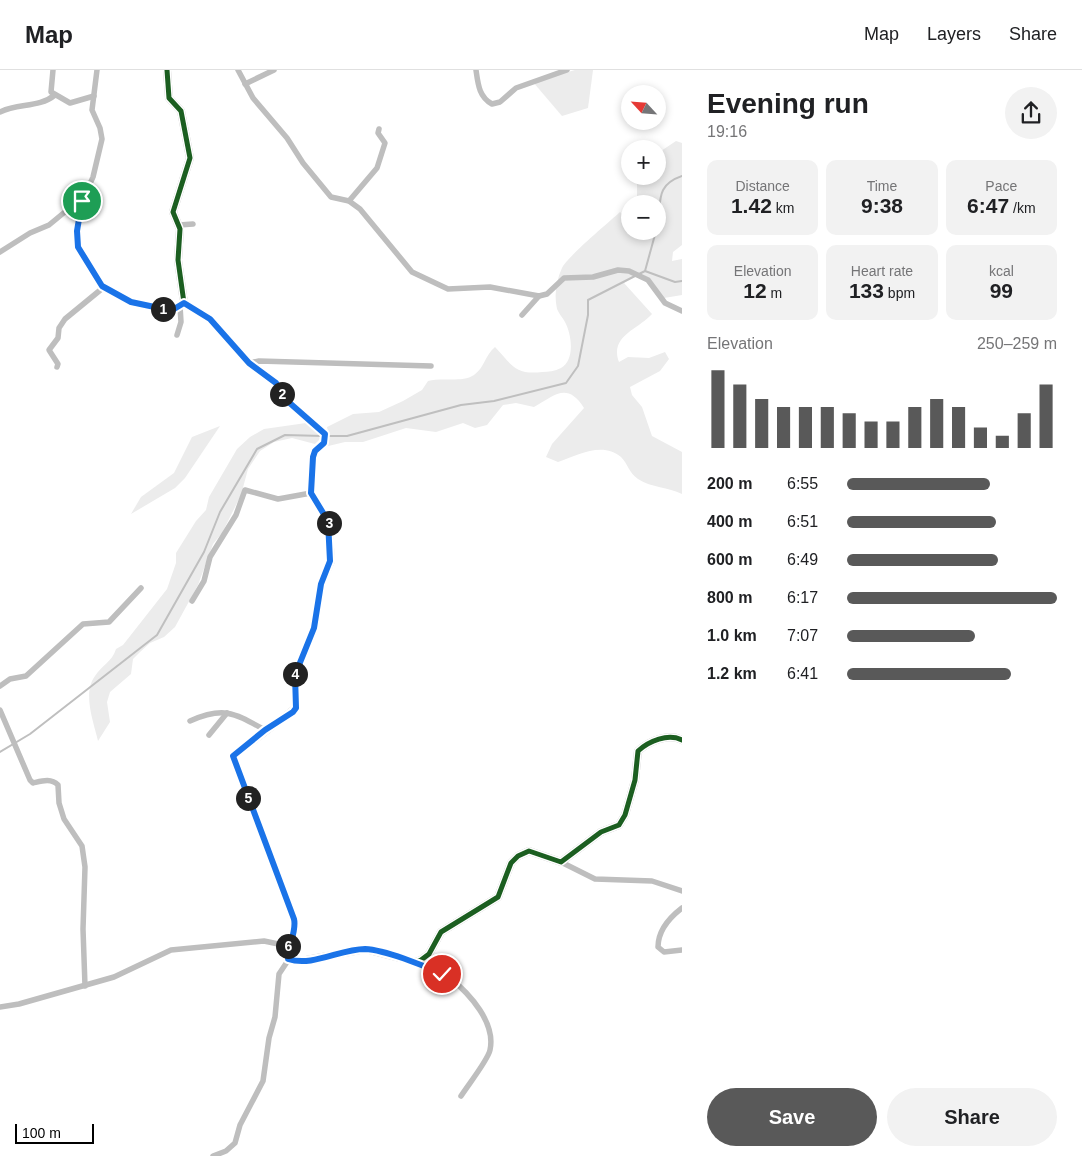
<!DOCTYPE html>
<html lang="en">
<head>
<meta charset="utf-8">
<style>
  :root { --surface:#fff; --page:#f2f2f2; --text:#202124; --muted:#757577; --line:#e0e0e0; --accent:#595959 }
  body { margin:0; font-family:Helvetica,sans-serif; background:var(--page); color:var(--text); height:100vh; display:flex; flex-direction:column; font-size:19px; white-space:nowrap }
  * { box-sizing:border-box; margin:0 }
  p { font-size:16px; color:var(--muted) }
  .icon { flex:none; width:28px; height:28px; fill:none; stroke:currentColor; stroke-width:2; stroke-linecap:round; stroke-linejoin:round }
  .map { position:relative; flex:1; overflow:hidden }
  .sheet { display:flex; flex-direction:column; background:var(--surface); width:400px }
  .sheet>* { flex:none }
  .needle { width:32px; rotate:296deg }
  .buttons { position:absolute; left:621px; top:15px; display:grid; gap:10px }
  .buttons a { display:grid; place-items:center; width:45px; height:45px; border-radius:50%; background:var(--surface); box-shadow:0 2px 8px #0003; font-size:25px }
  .scale { position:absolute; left:15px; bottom:12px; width:79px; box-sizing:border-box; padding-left:5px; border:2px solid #000; border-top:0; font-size:14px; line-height:18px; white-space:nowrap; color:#000; -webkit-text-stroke:4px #fff; paint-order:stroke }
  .pin { position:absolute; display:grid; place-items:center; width:42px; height:42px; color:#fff; margin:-21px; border:2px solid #fff; border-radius:50%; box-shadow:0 1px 5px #0007 }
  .km { position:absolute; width:25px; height:25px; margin:-12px; border-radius:50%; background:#222; color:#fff; font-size:14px; line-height:25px; text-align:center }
  .round { display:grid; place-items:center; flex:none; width:52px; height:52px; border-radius:26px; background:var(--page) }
  .head { display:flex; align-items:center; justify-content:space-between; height:85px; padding:0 25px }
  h1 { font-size:28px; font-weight:700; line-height:38px }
  .figures { display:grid; grid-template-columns:repeat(3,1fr); gap:8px; height:85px; padding:5px 25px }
  .figures div { display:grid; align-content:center; border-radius:10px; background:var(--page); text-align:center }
  .figures b { font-size:21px; font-weight:700 }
  .figures small { font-size:14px; font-weight:400 }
  .figures p { font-size:14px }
  .chart { height:140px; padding:10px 25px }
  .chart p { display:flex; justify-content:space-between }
  .chart svg { width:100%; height:90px; margin-top:5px; stroke:var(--accent); stroke-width:6 }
  .button { display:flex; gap:10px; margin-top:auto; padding:10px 25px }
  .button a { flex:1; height:58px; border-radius:30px; background:var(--accent); color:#fff; font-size:20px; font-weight:700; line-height:58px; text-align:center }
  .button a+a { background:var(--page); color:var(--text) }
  ul { padding:0 25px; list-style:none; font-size:16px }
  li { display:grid; grid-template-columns:80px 60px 1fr; align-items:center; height:38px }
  li i { height:12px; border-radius:6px; background:var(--accent) }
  header { display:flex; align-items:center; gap:30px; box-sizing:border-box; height:70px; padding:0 25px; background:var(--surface); border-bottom:1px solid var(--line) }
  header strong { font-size:24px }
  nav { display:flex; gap:28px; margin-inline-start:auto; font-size:18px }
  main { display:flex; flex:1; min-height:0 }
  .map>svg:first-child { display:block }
  .green { fill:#ececec }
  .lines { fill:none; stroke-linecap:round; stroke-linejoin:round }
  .stream { stroke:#bfbfbf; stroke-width:2 }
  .street { stroke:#bebebe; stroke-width:5.5 }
  .secondary { stroke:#b8b8b8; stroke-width:8 }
  .cycleway-casing { stroke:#fff; stroke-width:8 }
  .cycleway { stroke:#1b5e20; stroke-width:5 }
  .route-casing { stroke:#fff; stroke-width:10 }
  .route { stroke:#1a73e8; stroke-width:6 }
</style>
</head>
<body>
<header>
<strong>Map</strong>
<nav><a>Map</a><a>Layers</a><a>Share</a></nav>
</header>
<main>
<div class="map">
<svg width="682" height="1086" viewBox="0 0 682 1086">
  <rect width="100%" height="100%" fill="#fff"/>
  <!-- green -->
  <g class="green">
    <polygon points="575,0 593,0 588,38 562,46 533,12"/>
    <path d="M 676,71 L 682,73 L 682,175 L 673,182 L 672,191 L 682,189 L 682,225 L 664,228 L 641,205 L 632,207 L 624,213 L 652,244 C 639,259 609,266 619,292 L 628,287 L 649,288 L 665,282 L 669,289 L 660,301 L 630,317 L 632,325 L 642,337 L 652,366 L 682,382 L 682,424 C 668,417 652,418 638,409 C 629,403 628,394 621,387 C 603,371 577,385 558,392 L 546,387 L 552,374 L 584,338 C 567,311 554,326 534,337 L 516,333 L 503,335 L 487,355 L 475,358 L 463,353 L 436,362 L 406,358 L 363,372 L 345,372 L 324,377 L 328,363 L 327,357 L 353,344 L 379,342 L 403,331 L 422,320 L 428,311 C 442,307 462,313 474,305 C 485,297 485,285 495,277 C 512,295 515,305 542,302 C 548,302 555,301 561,298 C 575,290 572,265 565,252 C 563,248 559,244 557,239 C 554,225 556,211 562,198 C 567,187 608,153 620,142 L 627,148 L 630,148 L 630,161 L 658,161 L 658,134 L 637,134 L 637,106 L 658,106 L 658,83 Z"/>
    <path d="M 306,353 L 319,362 L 320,369 L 315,374 L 292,368 L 274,372 L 260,381 L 248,399 L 241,425 L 222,463 L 213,474 L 198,515 L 175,557 L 164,567 L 150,573 L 140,582 L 133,589 L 131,604 L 110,622 L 107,632 L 110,652 L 98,671 C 94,653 82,623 95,606 C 102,595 112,592 116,579 L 123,575 L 167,519 L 176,493 L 176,483 L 196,451 L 206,440 L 209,427 L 237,379 L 250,367 L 264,359 Z"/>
    <polygon points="220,356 185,408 175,418 131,444 141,427 174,403 192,367"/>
  </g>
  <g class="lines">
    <!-- stream -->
    <g class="stream">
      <path d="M 658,153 C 661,130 656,115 682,106"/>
      <polyline points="645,201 675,212 682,211"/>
      <polyline points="639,204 645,201 656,161"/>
      <polyline points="327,366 347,366 461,335 494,331 566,313 578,296 588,245 588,230 635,206"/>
      <polyline points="0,682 30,664 157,565 204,482 220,442 257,379 285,365 323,366"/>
    </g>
    <!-- street -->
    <g class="street">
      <polyline points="53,0 51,22 70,33 94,26"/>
      <polyline points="97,0 92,40 100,58 102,69 93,107 81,134 78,177 102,216 122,228 168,240 184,233"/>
      <polyline points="238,0 253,28 287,68 303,93 331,127 349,131 360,139 412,202 448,219 490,217 539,226 547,224 564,208 593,207 618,200 629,201 648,210 665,233 682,241"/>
      <path d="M 476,0 C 478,14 479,27 492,34 L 500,32 L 516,18 L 567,0"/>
      <polyline points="245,14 274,0"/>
      <path d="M 0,42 C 18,33 39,38 55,25"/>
      <polyline points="349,131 377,98 385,73 378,63 379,59"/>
      <polyline points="179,155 193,154"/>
      <polyline points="0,182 30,163 49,155 66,141 80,138"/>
      <polyline points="522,245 539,226"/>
      <polyline points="177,265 181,252 180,236"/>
      <polyline points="249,293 259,291 431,296"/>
      <polyline points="57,297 58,294 49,280 58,268 59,258 65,249 104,217"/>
      <polyline points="192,531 204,511 210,487 236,445 245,420 278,429 311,423"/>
      <polyline points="0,616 10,609 26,606 83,554 109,552 141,518"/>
      <path d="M 0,640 L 30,710 L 33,713 C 42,711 51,708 58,715 L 59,733 L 64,749 L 82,776 L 85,797 L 83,859 L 85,916"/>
      <path d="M 190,651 C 224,636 234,643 265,660"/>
      <polyline points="209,665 227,643"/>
      <polyline points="561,792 595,809 652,811 682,821"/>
      <path d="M 682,838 C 669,848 658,860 658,877 L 664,882 L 682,880"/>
      <path d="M 415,892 C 426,897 440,900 450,908 C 470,924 496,953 490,980 C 488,990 468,1015 461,1026"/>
      <polyline points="0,937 19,934 114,907 171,880 264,871 288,876"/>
      <polyline points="213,1086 226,1081 235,1073 240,1055 263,1011 269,968 275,947 279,904 289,889"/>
    </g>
    <!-- secondary -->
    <path class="secondary" d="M 167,0 L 169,28 L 181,41 L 190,88 L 173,142 L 180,159 L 178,190 L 184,233 L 210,249 L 249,293 L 276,313 L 284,328 L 325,364 L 324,373 L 315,381 L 313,387 L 311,423 L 328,451 L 331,491 L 321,514 L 314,559 L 295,605 L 296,638 L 233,686 L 294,849 C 297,861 288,875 289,889 L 301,891 L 365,879 L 415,892 L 421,890 L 429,884 L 441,862 L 498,827 L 511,793 L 518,786 L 529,781 L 561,792 L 601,762 L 619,755 L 625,745 L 635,710 L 638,681 C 649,671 668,663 682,670"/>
    <!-- cycleway casing -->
    <g class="cycleway-casing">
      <path id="cycleway" d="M 167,0 L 169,28 L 181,41 L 190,88 L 173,142 L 180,159 L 178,190 L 184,233 L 210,249 L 249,293 L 276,313 L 284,328 L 325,364 L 324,373 L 315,381 L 313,387 L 311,423 L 328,451 L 331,491 L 321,514 L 314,559 L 295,605 L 296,638 L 233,686 L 294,849 C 297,861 288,875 289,889 L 301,891 L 365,879 L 415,892 L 421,890 L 429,884 L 441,862 L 498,827 L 511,793 L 518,786 L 529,781 L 561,792 L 601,762 L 619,755 L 625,745 L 635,710 L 638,681 C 649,671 668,663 682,670"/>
    </g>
    <!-- cycleway -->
    <use href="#cycleway" class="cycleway"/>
  </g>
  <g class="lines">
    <!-- route casing -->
    <g class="route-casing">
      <path id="route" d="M 82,131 L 77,161 L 78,177 L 102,216 L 131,232 L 164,239 L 174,239 L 184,233 L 210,249 L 249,293 L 276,313 L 284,328 L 325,364 L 324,373 L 315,381 L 313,387 L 311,423 L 328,451 L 330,491 L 321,514 L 314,558 L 295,605 L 296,638 L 293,642 L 265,660 L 233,686 L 294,849 C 297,861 288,875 288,889 C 313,897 340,879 365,879 C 385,880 423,895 442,904"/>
    </g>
    <!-- route -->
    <use href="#route" class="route"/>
  </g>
</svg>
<div class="buttons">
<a><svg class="needle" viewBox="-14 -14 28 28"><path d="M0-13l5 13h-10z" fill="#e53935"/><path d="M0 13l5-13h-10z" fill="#757577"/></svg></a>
<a>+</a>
<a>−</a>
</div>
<div class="scale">100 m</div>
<div class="pin" style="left:82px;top:131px;background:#1e9e55"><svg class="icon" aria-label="arrive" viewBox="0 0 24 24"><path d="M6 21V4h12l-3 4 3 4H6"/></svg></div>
<div class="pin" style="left:442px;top:904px;background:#d93025"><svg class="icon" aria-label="check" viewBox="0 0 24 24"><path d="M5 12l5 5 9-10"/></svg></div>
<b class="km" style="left:163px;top:239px">1</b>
<b class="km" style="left:282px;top:324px">2</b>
<b class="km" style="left:329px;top:453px">3</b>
<b class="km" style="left:295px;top:604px">4</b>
<b class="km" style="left:248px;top:728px">5</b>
<b class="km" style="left:288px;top:876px">6</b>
</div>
<section class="sheet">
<div class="head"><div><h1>Evening run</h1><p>19:16</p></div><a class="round"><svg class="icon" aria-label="share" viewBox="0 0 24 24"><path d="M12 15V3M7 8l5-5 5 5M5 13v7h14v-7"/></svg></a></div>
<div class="figures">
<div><p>Distance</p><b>1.42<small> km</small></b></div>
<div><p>Time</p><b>9:38</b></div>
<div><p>Pace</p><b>6:47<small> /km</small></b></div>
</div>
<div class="figures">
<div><p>Elevation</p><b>12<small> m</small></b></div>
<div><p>Heart rate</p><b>133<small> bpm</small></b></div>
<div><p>kcal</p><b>99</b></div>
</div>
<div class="chart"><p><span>Elevation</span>250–259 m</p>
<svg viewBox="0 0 160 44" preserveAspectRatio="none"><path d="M5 44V6M15 44V13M25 44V20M35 44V24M45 44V24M55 44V24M65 44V27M75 44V31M85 44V31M95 44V24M105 44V20M115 44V24M125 44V34M135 44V38M145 44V27M155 44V13"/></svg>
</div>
<ul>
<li><b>200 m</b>6:55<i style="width:68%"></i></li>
<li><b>400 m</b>6:51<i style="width:71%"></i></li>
<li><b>600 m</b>6:49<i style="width:72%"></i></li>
<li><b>800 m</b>6:17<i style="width:100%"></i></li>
<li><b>1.0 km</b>7:07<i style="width:61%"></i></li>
<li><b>1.2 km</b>6:41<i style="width:78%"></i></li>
</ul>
<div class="button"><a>Save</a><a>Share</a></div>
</section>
</main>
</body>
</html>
